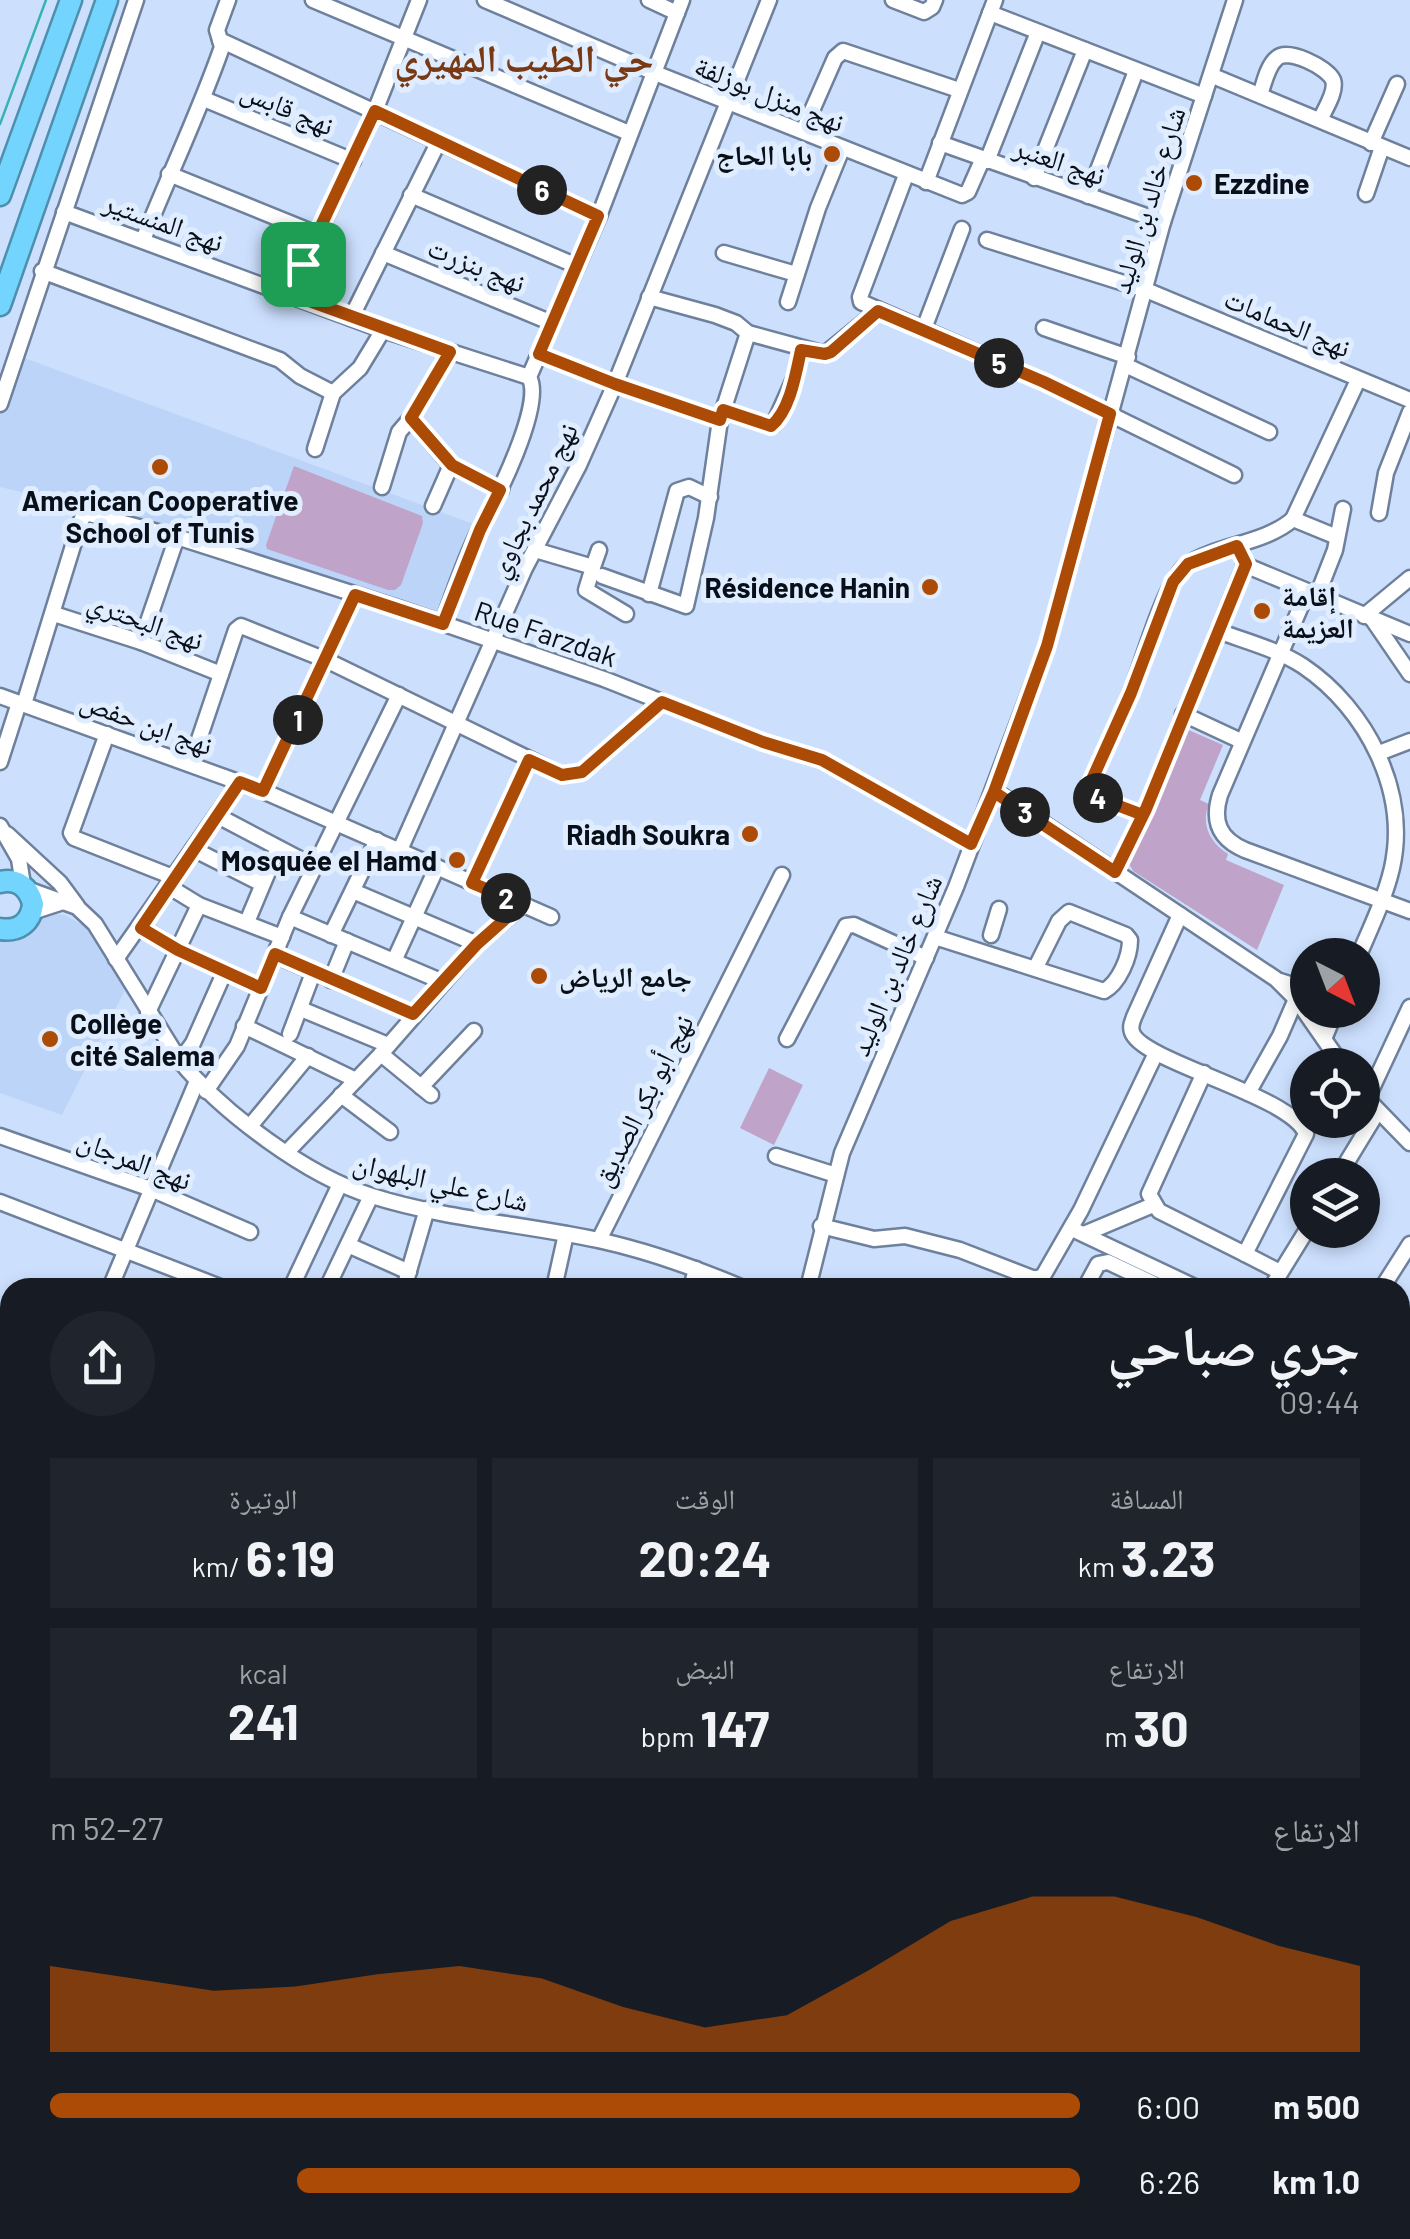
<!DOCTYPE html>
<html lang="ar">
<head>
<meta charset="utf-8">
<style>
  :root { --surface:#171b24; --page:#20242c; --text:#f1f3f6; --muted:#9ea1a6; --accent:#ac4b05 }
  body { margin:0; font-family:Barlow,"Noto Naskh Arabic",sans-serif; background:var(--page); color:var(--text); direction:rtl; height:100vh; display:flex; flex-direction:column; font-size:38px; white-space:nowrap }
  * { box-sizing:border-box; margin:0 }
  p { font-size:32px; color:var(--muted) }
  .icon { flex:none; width:55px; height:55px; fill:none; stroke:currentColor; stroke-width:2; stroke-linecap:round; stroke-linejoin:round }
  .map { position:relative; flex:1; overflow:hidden; direction:ltr }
  .side { position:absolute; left:0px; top:1278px; width:1410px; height:962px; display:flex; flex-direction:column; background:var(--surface); border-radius:30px 30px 0 0; box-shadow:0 5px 15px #0003; direction:rtl }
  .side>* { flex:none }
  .needle { width:65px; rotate:138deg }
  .tools { position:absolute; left:1290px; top:938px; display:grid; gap:20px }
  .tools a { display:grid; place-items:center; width:90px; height:90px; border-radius:50%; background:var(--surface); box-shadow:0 5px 15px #0003; font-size:50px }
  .pin { position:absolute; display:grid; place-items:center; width:85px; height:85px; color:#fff; margin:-42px; border-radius:20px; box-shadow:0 5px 15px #0006 }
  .km { position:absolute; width:50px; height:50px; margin:-25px; border-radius:50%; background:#222; color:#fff; font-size:28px; line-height:50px; text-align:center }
  .round { display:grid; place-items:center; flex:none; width:105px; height:105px; border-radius:52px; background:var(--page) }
  .overview { display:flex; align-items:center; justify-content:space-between; height:170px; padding:0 50px }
  h1 { font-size:55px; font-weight:700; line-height:75px }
  .metrics { display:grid; grid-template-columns:repeat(3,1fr); gap:15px; height:170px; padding:10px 50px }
  .metrics div { display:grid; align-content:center; border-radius:0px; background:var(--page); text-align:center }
  .metrics b { font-size:50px; font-weight:700 }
  .metrics small { font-size:28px; font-weight:400 }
  .metrics p { font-size:28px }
  .chart { height:280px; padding:20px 50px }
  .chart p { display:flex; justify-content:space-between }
  .chart svg { width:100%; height:180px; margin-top:10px; fill:var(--accent); opacity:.7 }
  ul { padding:0 50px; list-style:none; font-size:32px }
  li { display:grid; grid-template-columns:160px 120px 1fr; align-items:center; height:75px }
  li i { height:25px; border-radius:12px; background:var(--accent) }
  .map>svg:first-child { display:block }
  .built { fill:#bcd4f7 }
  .green { fill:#c0a3c9 }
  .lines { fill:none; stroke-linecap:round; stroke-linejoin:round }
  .stream { stroke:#39b1b5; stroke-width:2.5 }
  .minor-casing { stroke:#6e809b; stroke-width:19 }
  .highway-casing { stroke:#4e8fad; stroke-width:25 }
  .minor { stroke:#fff; stroke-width:14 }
  .highway { stroke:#73d4fd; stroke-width:20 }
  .route-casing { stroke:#fff; stroke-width:20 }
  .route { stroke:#ac4b05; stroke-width:12 }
  .poi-dot { fill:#ac4b05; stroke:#e0edff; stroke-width:4 }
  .labels { text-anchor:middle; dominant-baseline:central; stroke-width:10; stroke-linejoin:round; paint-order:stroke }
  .street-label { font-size:28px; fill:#080f18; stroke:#e0edff }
  .poi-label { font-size:28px; font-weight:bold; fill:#080f18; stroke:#e0edff; text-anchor:end }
  .district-label { font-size:38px; font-weight:bold; fill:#783914; stroke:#e0edff }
</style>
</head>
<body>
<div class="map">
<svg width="1410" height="2239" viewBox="0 0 1410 2239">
  <rect width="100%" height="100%" fill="#cce0fe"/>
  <!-- built -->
  <g class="built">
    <polygon points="19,356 476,525 444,616 147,521 0,487 0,414"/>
    <polygon points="55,914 65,915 95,932 127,986 62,1115 0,1093 0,941 15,941 44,917"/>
  </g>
  <!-- green -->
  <g class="green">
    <polygon points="294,466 422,516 423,523 401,585 395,590 388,590 267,549 266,545"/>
    <path d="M 1184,728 L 1223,745 L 1200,800 L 1209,804 C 1200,824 1211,844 1228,854 L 1226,860 L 1284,885 L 1257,950 L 1133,871 L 1128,862 Z"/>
    <polygon points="769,1068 803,1085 774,1145 740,1128"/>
  </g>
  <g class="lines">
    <!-- stream -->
    <polyline class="stream" points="0,124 46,0"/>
    <!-- minor casing -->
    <g class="minor-casing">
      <g id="minor">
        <polyline points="228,0 217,30 220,40 599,216"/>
        <polyline points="313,0 629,133"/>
        <polyline points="485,0 655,73 962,195 968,192 983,158"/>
        <polyline points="649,0 677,13"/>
        <polyline points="893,0 924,12 932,7 935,0"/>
        <polyline points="990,13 1204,96"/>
        <polyline points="1213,76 1410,158"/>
        <path d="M 1260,95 C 1264,84 1267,66 1277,58 C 1288,48 1327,67 1333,80 C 1337,91 1325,109 1321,118"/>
        <polyline points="204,99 353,161"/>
        <polyline points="803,131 835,58 843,51 959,90"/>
        <polyline points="940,143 1163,222"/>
        <polyline points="1371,143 1397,84"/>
        <polyline points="987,161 1038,32"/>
        <polyline points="169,174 317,234"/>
        <polyline points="906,175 860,297 861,302 1044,382 1234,475"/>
        <polyline points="1034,178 1085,50"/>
        <polyline points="926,182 995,0"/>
        <polyline points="1366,194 1382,147"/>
        <polyline points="411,195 577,266"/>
        <polyline points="1088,196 1136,71"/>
        <polyline points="64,212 383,330 529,377"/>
        <path d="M 143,240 C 169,175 199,113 222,47 L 220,40"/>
        <polyline points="987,240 1146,290 1410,400"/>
        <polyline points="383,253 552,323"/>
        <polyline points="724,253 796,274"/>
        <polyline points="42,271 280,360 300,376 333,393"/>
        <polyline points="290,294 375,111 419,0"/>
        <polyline points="649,297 715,315 736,323 748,333 825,354 878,311"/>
        <polyline points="788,302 818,208 842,149"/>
        <polyline points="351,318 439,141"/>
        <polyline points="1044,328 1128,357"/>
        <polyline points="923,331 962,229"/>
        <polyline points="539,354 615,384 720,420"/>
        <polyline points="1125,365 1269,432"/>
        <polyline points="0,404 136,0"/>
        <polyline points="723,410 765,424 774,424 795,377 801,350"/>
        <polyline points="411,418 451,465 501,490"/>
        <polyline points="315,449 333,393 360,368 383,330"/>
        <polyline points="382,487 399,432 411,418 450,352"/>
        <polyline points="433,506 451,465"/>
        <polyline points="1379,513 1386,473 1410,412"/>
        <polyline points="1293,519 1337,537"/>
        <polyline points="535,550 593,567 586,590 626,614"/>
        <polyline points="1243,559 1245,565 1410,634"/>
        <polyline points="593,567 599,550"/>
        <polyline points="602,576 686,606 706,518 720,420 748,333"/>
        <path d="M 1307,592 L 1220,795 C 1212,821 1219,839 1245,850 L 1410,911"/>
        <polyline points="649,594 677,491 689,487 710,497"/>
        <polyline points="1317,596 1335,550 1343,509"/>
        <polyline points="54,614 141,642 221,674"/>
        <polyline points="1364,616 1410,578"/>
        <polyline points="1373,620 1410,674"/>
        <path d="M 443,623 C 454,592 465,558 480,529 C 495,501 545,404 529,377 L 599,216 L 682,0"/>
        <path d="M 1218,631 C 1245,641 1279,650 1303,666 C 1367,709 1409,792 1392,868 C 1385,898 1371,927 1359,955"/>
        <polyline points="141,642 177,537"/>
        <polyline points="0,696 263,791 551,917"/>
        <polyline points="24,704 80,523 84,515 89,514 177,537 401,609 604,679 763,742 821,760 971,844"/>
        <polyline points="1183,714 1241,741"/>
        <polyline points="107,734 71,833 74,838 173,877"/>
        <polyline points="1379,753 1410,741"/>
        <polyline points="0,762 19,703"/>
        <polyline points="191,763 236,630 241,626 326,660 562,775 582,772 662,702"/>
        <polyline points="263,791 355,595"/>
        <polyline points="995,791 1276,979 1296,999 1342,1065"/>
        <path d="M 1143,815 L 1098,798 L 1090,784 C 1104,753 1118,723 1131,692 C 1143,663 1164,582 1187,565 C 1215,545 1265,544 1293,519 L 1358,380"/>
        <polyline points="218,816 315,867"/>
        <polyline points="0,826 19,859 23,885"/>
        <polyline points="7,834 60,883 77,906"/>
        <polyline points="193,849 262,884"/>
        <polyline points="400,850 525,568 579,465 615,384 769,0"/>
        <polyline points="1115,872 1146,809 1245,565"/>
        <polyline points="472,883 529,760"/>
        <polyline points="168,886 199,905 282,937"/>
        <path d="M 27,889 L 77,907 L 95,924 L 180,1061 C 223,1113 307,1176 372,1196 C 445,1219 523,1224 598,1240 C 648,1251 696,1268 743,1288"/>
        <polyline points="353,891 477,944"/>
        <polyline points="32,912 66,901"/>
        <path d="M 1180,915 L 1134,1017 C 1132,1023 1130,1026 1132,1032 C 1141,1062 1292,1095 1306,1134 L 1245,1254 L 1159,1211 L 1149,1194 L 1204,1073"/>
        <polyline points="290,917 443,982"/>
        <polyline points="247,922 278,848"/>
        <polyline points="141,927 178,950 261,988"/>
        <polyline points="331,935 377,840"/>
        <polyline points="991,935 999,909"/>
        <path d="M 935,937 L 1104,991 C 1119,983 1130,957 1130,940 L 1126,935 L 1069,912 L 1059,921 L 1035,969"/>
        <polyline points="275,955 413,1014"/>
        <polyline points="116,959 240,782"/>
        <polyline points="394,961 437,867"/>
        <polyline points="331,980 347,941"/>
        <polyline points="1280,981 1308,990"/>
        <polyline points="301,1009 388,1045"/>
        <polyline points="148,1012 199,905"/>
        <polyline points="244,1026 356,1080"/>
        <polyline points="290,1034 313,973"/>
        <polyline points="787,1039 846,926 854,925 926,958"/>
        <polyline points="1324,1039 1336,1010"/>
        <polyline points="381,1054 431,1095"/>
        <polyline points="180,1061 193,1043 225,971"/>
        <polyline points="421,1087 474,1031"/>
        <polyline points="206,1091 237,1046 290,917 399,695"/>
        <polyline points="1248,1093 1280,1036 1296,999"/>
        <polyline points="341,1095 390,1132"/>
        <polyline points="1367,1099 1410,1007"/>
        <polyline points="1373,1105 1410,1143"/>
        <polyline points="251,1125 308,1056"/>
        <polyline points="0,1136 151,1189 250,1232"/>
        <polyline points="287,1152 381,1054 477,944 522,905"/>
        <polyline points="776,1156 836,1175"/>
        <polyline points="1339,1175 1378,1111"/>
        <polyline points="0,1202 223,1288"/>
        <polyline points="821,1226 874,1239 905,1236 960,1250 1035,1279 1043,1276 1081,1210 1156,1053"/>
        <polyline points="1072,1229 1197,1288"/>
        <polyline points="1084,1234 1153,1205"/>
        <polyline points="599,1240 782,875"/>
        <polyline points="348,1245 409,1272"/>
        <polyline points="1245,1254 1280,1272"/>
        <polyline points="110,1288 197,1081"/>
        <polyline points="291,1288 340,1184"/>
        <polyline points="327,1288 371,1196"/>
        <polyline points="404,1288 427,1209"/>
        <polyline points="554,1288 566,1234"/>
        <polyline points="691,1288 696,1269"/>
        <polyline points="808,1288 842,1153 956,887 1047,646 1163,222 1235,0"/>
        <polyline points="1085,1288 1098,1264 1108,1262 1163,1288"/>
        <polyline points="1271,1288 1308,1228"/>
        <polyline points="1382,1288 1410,1244"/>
        <polyline points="1400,1373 1410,1372"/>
        <polyline points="0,1465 10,1468"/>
        <polyline points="1400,1542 1410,1532"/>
        <polyline points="0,1561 10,1564"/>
        <polyline points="0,1599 10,1573"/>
        <polyline points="0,1666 10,1670"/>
        <polyline points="1400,1687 1410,1676"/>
        <polyline points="1400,1754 1410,1762"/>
        <polyline points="0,1769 10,1772"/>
        <polyline points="1400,1838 1410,1824"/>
        <polyline points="0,1880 10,1883"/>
        <polyline points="1400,2007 1410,1993"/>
        <polyline points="0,2080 10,2050"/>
        <polyline points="1400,2112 1410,2116"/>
        <polyline points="0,2146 10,2149"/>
        <polyline points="1400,2182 1410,2186"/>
        <polyline points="16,2230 51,2239"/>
        <polyline points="318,2230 345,2239"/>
        <polyline points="598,2230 613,2239"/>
        <polyline points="819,2230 829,2239"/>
        <polyline points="931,2230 941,2239"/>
        <polyline points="1133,2230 1149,2239"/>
        <polyline points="1344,2230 1367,2239"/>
        <polyline points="223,2239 226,2230"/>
        <polyline points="248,2239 253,2230"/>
        <polyline points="452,2239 457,2230"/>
        <polyline points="718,2239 727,2230"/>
        <polyline points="843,2239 852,2230"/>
        <polyline points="1019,2239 1027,2230"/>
        <polyline points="1241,2239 1247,2230"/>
      </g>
    </g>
    <!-- highway casing -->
    <g class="highway-casing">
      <g id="highway">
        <polyline points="0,195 71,0"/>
        <polyline points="0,305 107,0"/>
        <path d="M 0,882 C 17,878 29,887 33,904 C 31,923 18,932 0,929"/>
      </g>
    </g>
    <!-- minor -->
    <use href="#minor" class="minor"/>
    <!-- highway -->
    <use href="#highway" class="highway"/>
  </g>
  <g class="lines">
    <!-- route casing -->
    <g class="route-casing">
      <path id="route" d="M 303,264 L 290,294 L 450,352 L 411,418 L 452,465 L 500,490 L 480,530 L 443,624 L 355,595 L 263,791 L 240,782 L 141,928 L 178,950 L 261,988 L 275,954 L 413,1014 L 477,944 L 522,904 L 472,883 L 529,760 L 562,775 L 582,772 L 662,702 L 763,742 L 822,760 L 971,844 L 994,792 L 1115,872 L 1146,809 L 1246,564 L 1237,546 L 1188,564 L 1173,582 L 1131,693 L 1090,784 L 1098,798 L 1143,815 L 1115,872 L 994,792 L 1047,646 L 1110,414 L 1044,382 L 878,311 L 831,352 L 825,354 L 801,350 C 796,373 790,411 771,426 L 723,410 L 720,420 L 615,384 L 539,354 L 598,216 L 375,111 L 303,264"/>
    </g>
    <!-- route -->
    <use href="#route" class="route"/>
  </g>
  <!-- markers -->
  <g class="poi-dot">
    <circle cx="832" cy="154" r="10"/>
    <circle cx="1194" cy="183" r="10"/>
    <circle cx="160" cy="467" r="10"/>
    <circle cx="930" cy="587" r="10"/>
    <circle cx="1262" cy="611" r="10"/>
    <circle cx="750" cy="834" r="10"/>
    <circle cx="457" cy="860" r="10"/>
    <circle cx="539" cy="976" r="10"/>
    <circle cx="50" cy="1039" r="10"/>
  </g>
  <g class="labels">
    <!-- street labels -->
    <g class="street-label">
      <text transform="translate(770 93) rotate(22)">نهج منزل بوزلفة</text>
      <text transform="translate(288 107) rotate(23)">نهج قابس</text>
      <text transform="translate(1060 160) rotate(19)">نهج العنبر</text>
      <text transform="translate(1147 200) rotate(-73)">شارع خالد بن الوليد</text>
      <text transform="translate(164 221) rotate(20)">نهج المنستير</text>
      <text transform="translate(477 264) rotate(22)">نهج بنزرت</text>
      <text transform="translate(1288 322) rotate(23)">نهج الحمامات</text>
      <text transform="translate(532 500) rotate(-64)">نهج محمد بجاوي</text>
      <text transform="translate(146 620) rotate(20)">نهج البحتري</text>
      <text transform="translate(546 633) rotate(19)">Rue Farzdak</text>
      <text transform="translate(147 722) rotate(20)">نهج ابن حفص</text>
      <text transform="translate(895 965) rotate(-67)">شارع خالد بن الوليد</text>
      <text transform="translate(642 1100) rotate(-63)">نهج أبو بكر الصديق</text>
      <text transform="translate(135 1159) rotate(21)">نهج المرجان</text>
      <text transform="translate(441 1181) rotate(13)">شارع علي البلهوان</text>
    </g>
    <!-- poi labels -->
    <g class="poi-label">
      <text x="812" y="154">بابا الحاج</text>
      <text x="1214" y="183" text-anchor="start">Ezzdine</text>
      <text x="160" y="500" text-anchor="middle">American Cooperative<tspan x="160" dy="32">School of Tunis</tspan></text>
      <text x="910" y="587">Résidence Hanin</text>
      <text x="1282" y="595" text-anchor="start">إقامة<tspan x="1282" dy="32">العزيمة</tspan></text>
      <text x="730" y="834">Riadh Soukra</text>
      <text x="437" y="860">Mosquée el Hamd</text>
      <text x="559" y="976" text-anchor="start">جامع الرياض</text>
      <text x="70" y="1023" text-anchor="start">Collège<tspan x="70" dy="32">cité Salema</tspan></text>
    </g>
    <!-- district labels -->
    <g class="district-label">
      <text x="524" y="57">حي الطيب المهيري</text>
    </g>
  </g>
</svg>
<div class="tools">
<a><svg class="needle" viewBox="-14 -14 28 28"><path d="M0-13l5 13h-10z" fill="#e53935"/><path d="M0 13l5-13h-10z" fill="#9ea1a6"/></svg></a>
<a><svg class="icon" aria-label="locate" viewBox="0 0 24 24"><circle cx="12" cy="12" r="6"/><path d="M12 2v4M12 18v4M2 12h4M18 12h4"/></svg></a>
<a><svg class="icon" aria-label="layers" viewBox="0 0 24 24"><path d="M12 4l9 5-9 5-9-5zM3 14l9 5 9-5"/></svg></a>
</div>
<div class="pin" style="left:303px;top:264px;background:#1e9e55"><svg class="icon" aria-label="arrive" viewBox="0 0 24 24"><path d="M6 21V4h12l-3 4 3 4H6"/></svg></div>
<b class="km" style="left:298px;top:720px">1</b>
<b class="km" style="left:506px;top:898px">2</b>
<b class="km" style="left:1025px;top:812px">3</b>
<b class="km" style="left:1098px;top:798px">4</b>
<b class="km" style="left:999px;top:363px">5</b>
<b class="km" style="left:542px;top:190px">6</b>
<section class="side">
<div class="overview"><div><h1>جري صباحي</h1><p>09:44</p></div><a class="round"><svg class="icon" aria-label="share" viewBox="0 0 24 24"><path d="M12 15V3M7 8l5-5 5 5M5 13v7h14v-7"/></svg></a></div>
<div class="metrics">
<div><p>المسافة</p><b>3.23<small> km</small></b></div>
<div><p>الوقت</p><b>20:24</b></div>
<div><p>الوتيرة</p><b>6:19<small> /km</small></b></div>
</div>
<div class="metrics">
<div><p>الارتفاع</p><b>30<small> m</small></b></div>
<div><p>النبض</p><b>147<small> bpm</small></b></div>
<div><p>kcal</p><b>241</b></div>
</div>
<div class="chart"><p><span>الارتفاع</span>27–52 m</p>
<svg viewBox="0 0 160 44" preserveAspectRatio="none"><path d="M0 44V23L10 26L20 29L30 28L40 25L50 23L60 26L70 33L80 38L90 35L100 24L110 12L120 6L130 6L140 11L150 18L160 23V44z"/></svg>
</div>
<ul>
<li><b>500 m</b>6:00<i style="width:100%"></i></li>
<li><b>1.0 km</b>6:26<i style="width:76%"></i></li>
</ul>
</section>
</div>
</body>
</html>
